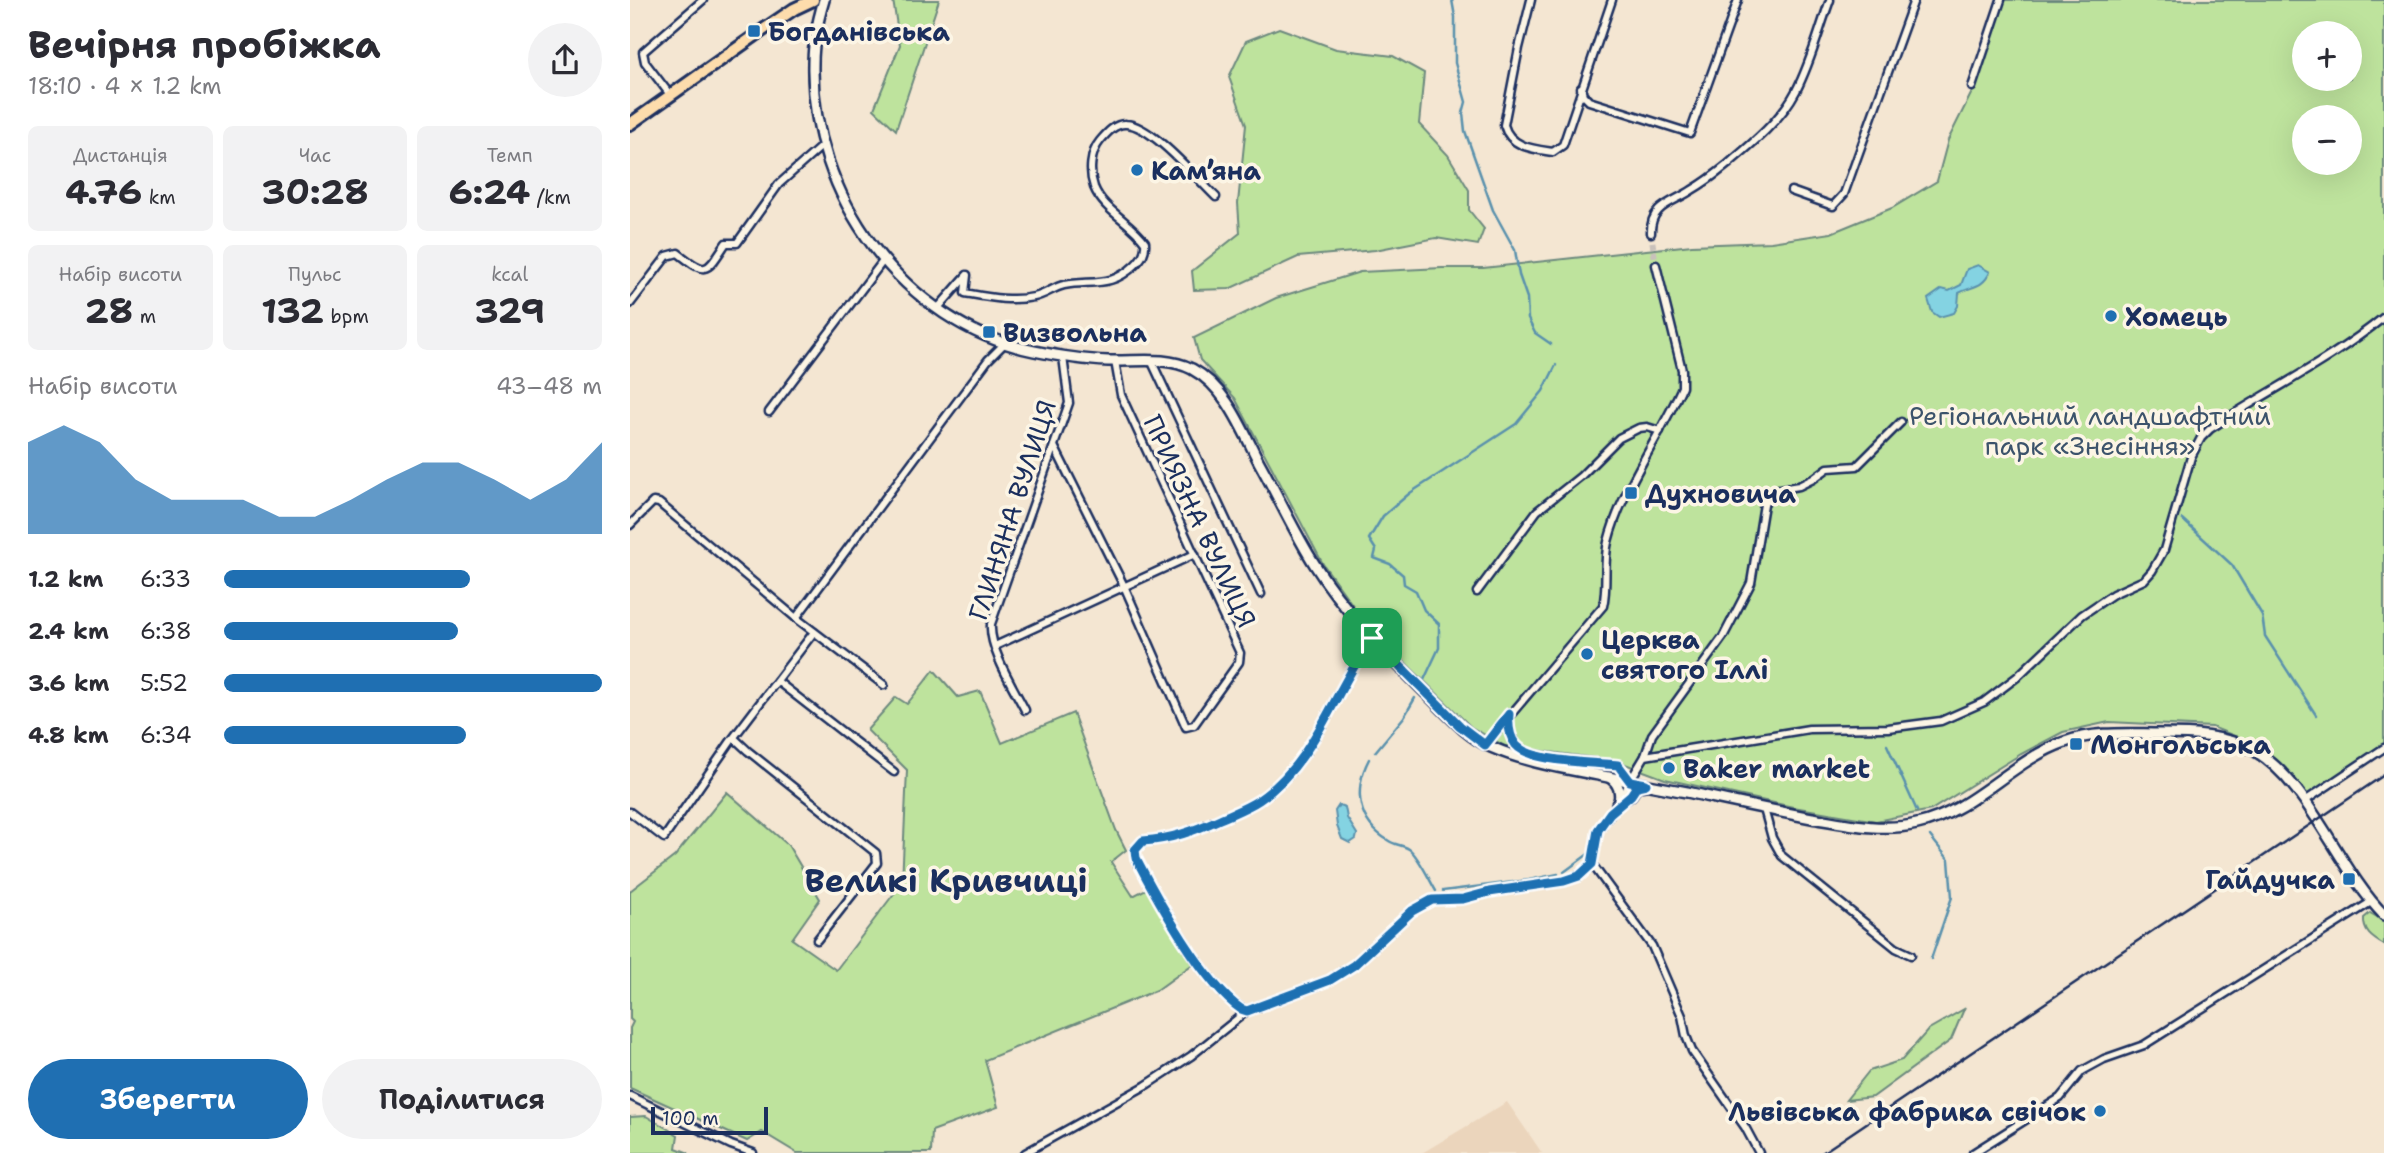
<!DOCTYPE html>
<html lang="uk">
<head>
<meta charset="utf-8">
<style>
  :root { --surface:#fff; --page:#f2f2f3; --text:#2b2b33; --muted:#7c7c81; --accent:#1f6fb2 }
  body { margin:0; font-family:"Shantell Sans",sans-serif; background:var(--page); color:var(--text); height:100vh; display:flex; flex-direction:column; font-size:26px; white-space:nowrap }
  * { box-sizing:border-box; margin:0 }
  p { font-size:23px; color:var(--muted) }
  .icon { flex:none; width:38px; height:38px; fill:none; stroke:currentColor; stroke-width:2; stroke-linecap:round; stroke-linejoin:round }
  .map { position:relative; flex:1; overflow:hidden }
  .details { display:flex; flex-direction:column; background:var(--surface); width:630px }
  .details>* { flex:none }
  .tools { position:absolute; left:1662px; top:21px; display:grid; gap:14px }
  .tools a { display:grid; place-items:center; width:70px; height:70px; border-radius:50%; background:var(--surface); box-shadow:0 7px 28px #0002; font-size:35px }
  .scale { position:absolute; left:21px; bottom:18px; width:117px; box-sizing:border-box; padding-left:7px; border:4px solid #1b2f5e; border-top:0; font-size:19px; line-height:24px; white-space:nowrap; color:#1b2f5e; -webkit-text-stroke:5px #fcf5e5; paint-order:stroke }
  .pin { position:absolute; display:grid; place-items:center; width:60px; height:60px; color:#fff; margin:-30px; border-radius:14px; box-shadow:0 4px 10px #0006 }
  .round { display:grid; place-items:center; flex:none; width:74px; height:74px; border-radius:37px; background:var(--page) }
  .head { display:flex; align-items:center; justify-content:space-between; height:119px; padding:0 28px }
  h1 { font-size:38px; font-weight:700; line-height:52px }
  .metrics { display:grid; grid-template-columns:repeat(3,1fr); gap:10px; height:119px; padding:7px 28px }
  .metrics div { display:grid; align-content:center; border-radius:10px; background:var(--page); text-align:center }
  .metrics b { font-size:35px; font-weight:700 }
  .metrics small { font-size:19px; font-weight:400 }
  .metrics p { font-size:19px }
  .chart { height:196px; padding:14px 28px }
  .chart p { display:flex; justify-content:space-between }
  .chart svg { width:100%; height:126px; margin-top:7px; fill:var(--accent); opacity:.7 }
  .primary-button { display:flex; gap:14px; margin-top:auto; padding:14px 28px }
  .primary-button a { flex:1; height:80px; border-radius:42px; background:var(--accent); color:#fff; font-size:28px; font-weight:700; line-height:80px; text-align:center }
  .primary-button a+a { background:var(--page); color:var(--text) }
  ul { padding:0 28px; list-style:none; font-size:23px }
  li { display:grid; grid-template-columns:112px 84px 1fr; align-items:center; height:52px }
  li i { height:18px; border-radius:9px; background:var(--accent) }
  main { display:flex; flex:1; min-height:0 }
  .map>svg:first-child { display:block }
  .built { fill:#ebd5bc }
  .green { fill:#bee39d; stroke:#6c897e; stroke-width:2; fill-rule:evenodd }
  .water { fill:#84d3e2; stroke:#5a91ad; stroke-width:2 }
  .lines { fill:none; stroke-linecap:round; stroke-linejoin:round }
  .stream { stroke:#5a91ad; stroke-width:2.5 }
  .minor-tunnel { stroke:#c9c1bb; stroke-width:6; stroke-dasharray:6 3; stroke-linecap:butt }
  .minor-casing { stroke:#1b2f5e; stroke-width:11 }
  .secondary-casing { stroke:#1b2f5e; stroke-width:14 }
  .primary-casing { stroke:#1b2f5e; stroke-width:16 }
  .minor { stroke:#fcf5e5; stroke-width:6 }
  .secondary { stroke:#fcf5e5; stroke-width:9 }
  .primary { stroke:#fddcac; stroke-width:10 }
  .rail { stroke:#1b2f5e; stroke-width:2.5 }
  .route-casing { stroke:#fff; stroke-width:14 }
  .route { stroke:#1f6fb2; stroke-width:9 }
  .poi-dot { fill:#1f6fb2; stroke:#fcf5e5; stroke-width:2.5 }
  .labels { text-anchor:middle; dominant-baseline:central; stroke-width:7; stroke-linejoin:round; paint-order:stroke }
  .poi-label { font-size:26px; font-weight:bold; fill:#1b2f5e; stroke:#fcf5e5; text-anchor:start }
  .park-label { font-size:26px; fill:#3c536b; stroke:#fcf5e5 }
  .street-label { font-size:26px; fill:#1b2f5e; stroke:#fcf5e5 }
  .district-label { font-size:33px; font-weight:bold; fill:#1b2f5e; stroke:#fcf5e5 }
</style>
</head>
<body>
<main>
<section class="details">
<div class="head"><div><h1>Вечірня пробіжка</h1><p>18:10 · 4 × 1.2 km</p></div><a class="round"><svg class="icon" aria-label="share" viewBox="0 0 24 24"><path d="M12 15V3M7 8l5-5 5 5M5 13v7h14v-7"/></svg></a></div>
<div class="metrics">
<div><p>Дистанція</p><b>4.76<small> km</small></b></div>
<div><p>Час</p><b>30:28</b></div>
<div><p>Темп</p><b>6:24<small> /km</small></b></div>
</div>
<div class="metrics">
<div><p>Набір висоти</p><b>28<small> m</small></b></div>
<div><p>Пульс</p><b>132<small> bpm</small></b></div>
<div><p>kcal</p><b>329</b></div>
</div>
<div class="chart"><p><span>Набір висоти</span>43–48 m</p>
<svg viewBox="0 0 160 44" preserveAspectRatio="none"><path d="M0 44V12L10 6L20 12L30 25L40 32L50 32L60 32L70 38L80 38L90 32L100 25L110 19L120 19L130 25L140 32L150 25L160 12V44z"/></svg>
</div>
<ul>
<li><b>1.2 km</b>6:33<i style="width:65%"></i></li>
<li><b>2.4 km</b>6:38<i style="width:62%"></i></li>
<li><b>3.6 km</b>5:52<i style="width:100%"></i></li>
<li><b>4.8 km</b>6:34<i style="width:64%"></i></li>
</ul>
<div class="primary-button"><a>Зберегти</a><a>Поділитися</a></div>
</section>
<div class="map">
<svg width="1754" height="1153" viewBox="0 0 1754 1153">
  <rect width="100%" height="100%" fill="#f4e6d2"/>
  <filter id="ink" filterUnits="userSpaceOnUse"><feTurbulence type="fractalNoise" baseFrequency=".0143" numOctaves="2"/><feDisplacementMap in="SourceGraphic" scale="14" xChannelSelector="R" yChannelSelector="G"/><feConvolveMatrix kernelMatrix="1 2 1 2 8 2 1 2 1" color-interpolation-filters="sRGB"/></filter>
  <g filter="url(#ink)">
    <!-- built -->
    <polygon class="built" points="877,1102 912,1153 792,1153"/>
    <!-- green -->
    <g class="green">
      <polygon points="263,0 309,0 266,130 244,109 270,45"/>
      <path d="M 1375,0 L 1754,0 L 1754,746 L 1684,794 L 1676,794 L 1660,774 L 1620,742 L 1582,727 L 1479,722 L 1433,732 L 1391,754 L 1301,810 L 1246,821 L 1163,807 L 1035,779 L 987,761 L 875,746 L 841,727 L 737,625 L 693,564 L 605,398 L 570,360 L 564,338 L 646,298 L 730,272 L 812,268 L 853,268 L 1062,245 L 1141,242 L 1201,233 L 1262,208 L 1307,181 L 1318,140 L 1343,90 ZM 1675,33 L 1720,33 L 1720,79 L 1675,79 ZM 1675,117 L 1720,117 L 1720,163 L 1675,163 Z"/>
      <polygon points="649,28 706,49 763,56 794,73 789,124 818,155 839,190 839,210 854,229 848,245 806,238 745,250 668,257 599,289 564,290 562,271 610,233 608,203 616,125 599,77 616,41"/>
      <polygon points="304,670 328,697 350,691 372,743 443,713 486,830 496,850 481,862 503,896 518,888 567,961 527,990 355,1060 368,1107 302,1131 301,1153 167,1153 132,1132 117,1141 0,1088 0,1028 3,1022 0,1019 0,891 45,856 97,792 158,845 190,899 162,939 206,970 272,883 277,770 237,730 266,697 277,704"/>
      <path d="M 1740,913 L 1754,921 L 1754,945 C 1742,938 1733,932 1734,918 Z"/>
      <polygon points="1334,1009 1321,1040 1243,1097 1216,1100 1239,1071 1272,1060 1299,1029"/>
      <polygon points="16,1116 48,1135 46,1148 59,1153 0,1153 0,1117"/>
    </g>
    <!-- water -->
    <g class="water">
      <path d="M 1348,265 L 1360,272 C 1353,288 1342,286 1329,293 L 1328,306 L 1324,313 L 1309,317 L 1302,312 L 1298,299 L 1312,289 L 1319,291 L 1331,285 L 1337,269 Z"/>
      <polygon points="709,805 715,807 717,818 727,834 726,839 720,843 712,839 707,826 705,811"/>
    </g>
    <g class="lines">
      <!-- stream -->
      <g class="stream">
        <polyline points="822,0 825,17 825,63 836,102 833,113 835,131 863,210 885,250 889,275 897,298 898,319 905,333 921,344"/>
        <polyline points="1552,519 1602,565 1632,615 1635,636 1686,715"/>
        <polyline points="793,682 809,648 809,624 794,610 786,591 774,584 773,575 760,564 744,558 746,550 739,539 753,516 780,493 886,424 913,391 926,365"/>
        <polyline points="1257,745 1287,811"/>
        <polyline points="745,752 774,717 785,698"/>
        <path d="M 739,759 C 723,790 727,822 759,841 C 765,845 773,845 779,849 C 788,855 800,881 806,891"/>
        <polyline points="1300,836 1319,860 1322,897 1301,959"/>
        <polyline points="934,872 961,852"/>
        <polyline points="813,891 899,880 928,874"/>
      </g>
      <!-- minor-tunnel -->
      <polyline class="minor-tunnel" points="1021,233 1026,265"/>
      <!-- minor casing -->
      <g class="minor-casing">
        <g id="minor">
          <path d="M 901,0 L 889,48 L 874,125 C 880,147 903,149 923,152 L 933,145 L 982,0"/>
          <polyline points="1342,87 1371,0"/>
          <polyline points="951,88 953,95 959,101 1060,133 1108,0"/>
          <polyline points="41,96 15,62 13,52 73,0"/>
          <polyline points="1161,191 1203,206 1214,194 1284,0"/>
          <path d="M 1021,233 C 1020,205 1043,203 1062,190 C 1074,183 1086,174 1097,165 C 1122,144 1151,120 1166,91 C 1181,62 1189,30 1200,0"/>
          <path d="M 0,304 L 37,256 L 48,253 C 77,276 76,273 96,243 L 107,243 L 149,184 L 194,144"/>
          <path d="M 308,308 L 337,275 L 335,293 C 358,297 381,302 404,297 C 415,295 424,287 434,285 C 463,280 481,288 505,265 C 512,258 516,252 515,242 C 501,222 473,210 464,187 C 459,173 460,153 470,141 C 476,134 485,123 496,124 C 522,125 567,179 586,197"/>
          <polyline points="521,360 631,594"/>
          <polyline points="139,412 253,261"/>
          <polyline points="424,446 495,588 556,727 564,725 609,662 610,653 491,395 485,361"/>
          <polyline points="0,525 23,502 29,503 166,618 254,685"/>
          <polyline points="847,592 907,511 951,476 989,438 1009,428 1017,427 1030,431"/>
          <polyline points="166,618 358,360 375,343"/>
          <polyline points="365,646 565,554"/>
          <polyline points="147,681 264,772"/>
          <path d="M 395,710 C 383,687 359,649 361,624 L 439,403 L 433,357"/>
          <path d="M 879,714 C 878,725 879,736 886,745 C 900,762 966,763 988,765 L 1000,781"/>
          <polyline points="104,738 118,751 246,853 247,863 187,940"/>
          <path d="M 855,745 L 973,606 C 978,585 973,563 978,542 C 991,490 1030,437 1052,387 L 1052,370 L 1026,265"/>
          <polyline points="1015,756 1022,735 1093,637 1121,583 1134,504 1144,490 1169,486 1183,479 1198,468 1227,466 1271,422"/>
          <polyline points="1675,801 1754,748"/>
          <polyline points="1134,809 1142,838 1152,856 1266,948 1281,955"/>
          <polyline points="0,812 34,838 101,741 184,632"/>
          <polyline points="962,864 1022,946 1052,1016 1056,1036 1062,1051 1115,1127 1129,1153"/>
          <path d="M 617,1011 C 582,999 524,893 506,858 L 505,850 L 513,841 C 542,839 564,831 590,819 C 603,813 617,808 629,800 C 686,762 703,691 742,638"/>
          <polyline points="0,1096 101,1145 123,1153"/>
          <path d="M 395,1153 L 515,1086 L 561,1056 L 617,1011 L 700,980 L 724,965 L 782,911 L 802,900 L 833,899 L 859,892 L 934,881 L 949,876 L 962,864 L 968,830 L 994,796 L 998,784 L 1015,756 L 1179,729 L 1258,728 L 1311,721 L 1354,702 L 1387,677 L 1452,615 L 1483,594 L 1514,580 L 1522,571 L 1534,550 L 1561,457 L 1571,438 L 1580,429 C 1638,391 1700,361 1754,317"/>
          <polyline points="1343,1153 1430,1098 1452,1071 1474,1059 1514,1045 1741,902"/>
        </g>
      </g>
      <!-- secondary casing -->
      <g class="secondary-casing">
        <g id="secondary">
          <path d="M 194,0 C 188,20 183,42 183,63 C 180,195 273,324 404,351 C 429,356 453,360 478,361 C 506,362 536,356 562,369 C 596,387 612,429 629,462 C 648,496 664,532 685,565 C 715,613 756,653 796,693 C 816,712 835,736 861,747 C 891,760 921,766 953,772 C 988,779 1022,786 1057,792 C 1099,801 1140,810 1182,818 C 1217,824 1252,832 1287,824 C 1343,812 1382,760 1435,742 C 1466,731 1499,734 1530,734 C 1562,734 1594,735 1623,750 C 1678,780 1708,869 1754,915"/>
          <path d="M 979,777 C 989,783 992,794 988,804"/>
          <polyline points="987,804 1001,795 1007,786 1015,785"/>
        </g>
      </g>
      <!-- primary casing -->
      <g class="primary-casing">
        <polyline id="primary" points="0,124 133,30 164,9 183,0"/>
      </g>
      <!-- minor -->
      <use href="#minor" class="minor"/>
      <!-- secondary -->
      <use href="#secondary" class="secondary"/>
      <!-- primary -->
      <use href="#primary" class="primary"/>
      <!-- rail -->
      <polyline class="rail" points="1192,1153 1754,775"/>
    </g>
  </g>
  <g class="lines" filter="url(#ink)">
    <!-- route casing -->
    <g class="route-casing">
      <path id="route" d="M 742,638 L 830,726 L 855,745 L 879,714 C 878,725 879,736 886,745 C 900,762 966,763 988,765 L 1000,781 L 1016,784 L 1007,786 L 1001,795 L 980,813 L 968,830 L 962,864 L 949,876 L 934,881 L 859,892 L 833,899 L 802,900 L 782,911 L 724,965 L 700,980 L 617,1011 L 611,1009 C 574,984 527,899 506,858 L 505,850 L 513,841 C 542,839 564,831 590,819 C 603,813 617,808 629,800 C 685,762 704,691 742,638 Z"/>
    </g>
    <!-- route -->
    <use href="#route" class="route"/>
  </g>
  <!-- markers -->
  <g class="poi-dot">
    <rect x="117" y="24" width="14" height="14" rx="3.5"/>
    <circle cx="507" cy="170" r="7"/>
    <circle cx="1481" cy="316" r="7"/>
    <rect x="352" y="325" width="14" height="14" rx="3.5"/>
    <rect x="994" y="486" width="14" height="14" rx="3.5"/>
    <circle cx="957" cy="654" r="7"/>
    <rect x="1439" y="737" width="14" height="14" rx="3.5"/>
    <circle cx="1039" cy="768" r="7"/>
    <rect x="1712" y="872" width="14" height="14" rx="3.5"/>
    <circle cx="1470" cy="1111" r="7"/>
  </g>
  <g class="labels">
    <!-- poi labels -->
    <g class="poi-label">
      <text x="138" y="31">Богданівська</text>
      <text x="521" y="170">Кам’яна</text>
      <text x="1495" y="316">Хомець</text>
      <text x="373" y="332">Визвольна</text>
      <text x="1015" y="493">Духновича</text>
      <text x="971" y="639">Церква<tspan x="971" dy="30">святого Іллі</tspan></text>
      <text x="1460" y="744">Монгольська</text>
      <text x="1053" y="768">Baker market</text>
      <text x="1705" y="879" text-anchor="end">Гайдучка</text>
      <text x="1456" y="1111" text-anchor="end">Львівська фабрика свічок</text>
    </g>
    <!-- park labels -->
    <g class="park-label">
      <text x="1460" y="415">Регіональний ландшафтний<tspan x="1460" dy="30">парк «Знесіння»</tspan></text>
    </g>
    <!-- street labels -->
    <g class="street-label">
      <text transform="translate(382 510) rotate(-72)">ГЛИНЯНА ВУЛИЦЯ</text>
      <text transform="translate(570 521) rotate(65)">ПРИЯЗНА ВУЛИЦЯ</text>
    </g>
    <!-- district labels -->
    <g class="district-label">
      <text x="316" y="880">Великі Кривчиці</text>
    </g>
  </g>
</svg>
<div class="tools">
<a>+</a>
<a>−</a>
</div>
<div class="scale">100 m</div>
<div class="pin" style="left:742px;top:638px;background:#1e9e55"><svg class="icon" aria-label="arrive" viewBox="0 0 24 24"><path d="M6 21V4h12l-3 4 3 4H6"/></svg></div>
</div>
</main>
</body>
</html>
